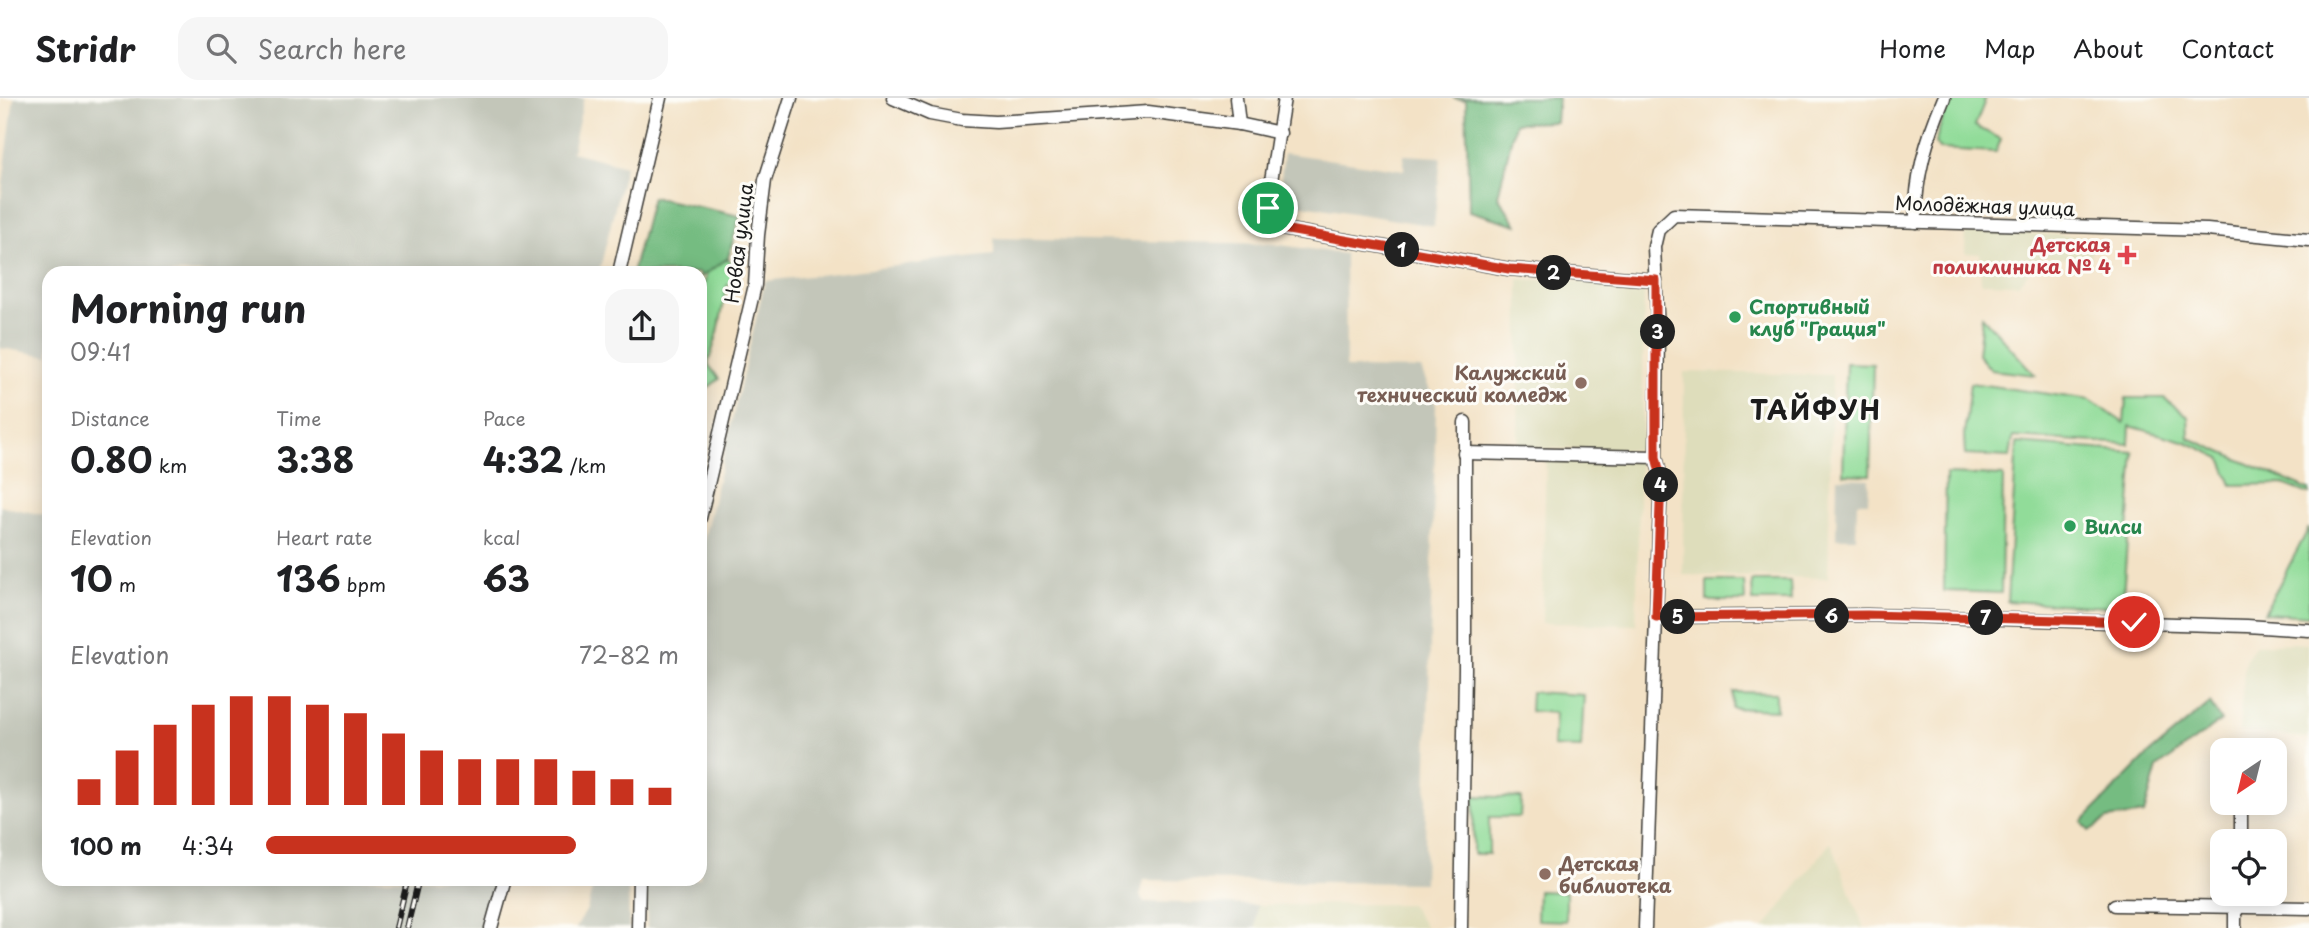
<!DOCTYPE html>
<html lang="en">
<head>
<meta charset="utf-8">
<style>
  :root { --surface:#fff; --page:#f6f6f6; --text:#202124; --muted:#757577; --line:#e0e0e0; --accent:#c8321e }
  body { margin:0; font-family:"Playpen Sans",sans-serif; background:var(--page); color:var(--text); height:100vh; display:flex; flex-direction:column; font-size:26px; white-space:nowrap }
  * { box-sizing:border-box; margin:0 }
  p { font-size:23px; color:var(--muted) }
  .icon { flex:none; width:38px; height:38px; fill:none; stroke:currentColor; stroke-width:2; stroke-linecap:round; stroke-linejoin:round }
  .map { position:relative; flex:1; overflow:hidden }
  .panel { position:absolute; left:42px; top:168px; width:665px; height:620px; display:flex; flex-direction:column; background:var(--surface); border-radius:21px; box-shadow:0 4px 18px #0003 }
  .panel>* { flex:none }
  .needle { width:46px; rotate:215deg }
  .controls { position:absolute; left:2210px; top:640px; display:grid; gap:14px }
  .controls a { display:grid; place-items:center; width:77px; height:77px; border-radius:14px; background:var(--surface); box-shadow:0 4px 18px #0003; font-size:35px }
  .pin { position:absolute; display:grid; place-items:center; width:60px; height:60px; color:#fff; margin:-30px; border:4px solid #fff; border-radius:50%; box-shadow:0 2px 7px #0007 }
  .km { position:absolute; width:35px; height:35px; margin:-18px; border-radius:50%; background:#222; color:#fff; font-size:19px; line-height:35px; text-align:center }
  .round { display:grid; place-items:center; flex:none; width:74px; height:74px; border-radius:21px; background:var(--page) }
  .head { display:flex; align-items:center; justify-content:space-between; height:119px; padding:0 28px }
  h1 { font-size:38px; font-weight:700; line-height:52px }
  .figures { display:grid; grid-template-columns:repeat(3,1fr); gap:10px; height:119px; padding:7px 28px }
  .figures div { display:grid; align-content:center }
  .figures b { font-size:35px; font-weight:700 }
  .figures small { font-size:19px; font-weight:400 }
  .figures p { font-size:19px }
  .chart { height:196px; padding:14px 28px }
  .chart p { display:flex; justify-content:space-between }
  .chart svg { width:100%; height:126px; margin-top:7px; stroke:var(--accent); stroke-width:6 }
  ul { padding:0 28px; list-style:none; font-size:23px }
  li { display:grid; grid-template-columns:112px 84px 1fr; align-items:center; height:52px }
  li i { height:18px; border-radius:9px; background:var(--accent) }
  header { display:flex; align-items:center; gap:42px; box-sizing:border-box; height:98px; padding:0 35px; background:var(--surface); border-bottom:2px solid var(--line) }
  header strong { font-size:33px }
  nav { display:flex; gap:38px; margin-inline-start:auto; font-size:24px }
  .search { width:490px; height:63px; background:var(--page); display:flex; align-items:center; gap:18px; box-sizing:border-box; padding:0 24px; border-radius:21px; color:var(--muted); font-size:26px }
  .map>svg:first-child { display:block }
  .built { fill:#deddbb }
  .industrial { fill:#c3c6b9 }
  .green { fill:#91dc99; stroke:#567c5a; stroke-width:2 }
  .forest { fill:#74bc81; stroke:#486c4e; stroke-width:2 }
  .lines { fill:none; stroke-linecap:round; stroke-linejoin:round }
  .minor-casing { stroke:#3c3a36; stroke-width:15 }
  .minor { stroke:#fff; stroke-width:12 }
  .rail-casing { stroke:#1c1c1c; stroke-width:6 }
  .rail { stroke:#fdfcf7; stroke-width:3.5; stroke-dasharray:10; stroke-linecap:butt }
  .route-casing { stroke:#fff; stroke-width:14 }
  .route { stroke:#c8321e; stroke-width:9 }
  .health-dot { fill:#e0444e; stroke:#fdfcf7; stroke-width:2.5 }
  .leisure-dot { fill:#2e9e5b; stroke:#fdfcf7; stroke-width:2.5 }
  .education-dot { fill:#8d6e63; stroke:#fdfcf7; stroke-width:2.5 }
  .labels { text-anchor:middle; dominant-baseline:central; stroke-width:6; stroke-linejoin:round; paint-order:stroke }
  .street-label { font-size:19px; fill:#1c1c1c; stroke:#fdfcf7 }
  .health-label { font-size:19px; font-weight:bold; fill:#be3a42; stroke:#fdfcf7; text-anchor:end }
  .leisure-label { font-size:19px; font-weight:bold; fill:#27864d; stroke:#fdfcf7; text-anchor:start }
  .education-label { font-size:19px; font-weight:bold; fill:#785e54; stroke:#fdfcf7; text-anchor:end }
  .district-label { font-size:26px; font-weight:bold; letter-spacing:2px; fill:#1c1c1c; stroke:#fdfcf7 }
</style>
</head>
<body>
<header>
<strong>Stridr</strong>
<div class="search"><svg class="icon" aria-label="search" viewBox="0 0 24 24"><circle cx="10" cy="10" r="6"/><path d="M15 15l6 6"/></svg>Search here</div>
<nav><a>Home</a><a>Map</a><a>About</a><a>Contact</a></nav>
</header>
<div class="map">
<svg width="2309" height="830" viewBox="0 0 2309 830">
  <rect width="100%" height="100%" fill="#fdfcf7"/>
  <filter id="ink" filterUnits="userSpaceOnUse"><feTurbulence type="fractalNoise" baseFrequency=".0143" numOctaves="2"/><feDisplacementMap in="SourceGraphic" scale="14" xChannelSelector="R" yChannelSelector="G"/><feConvolveMatrix kernelMatrix="1 2 1 2 8 2 1 2 1" color-interpolation-filters="sRGB"/></filter>
  <filter id="wash" filterUnits="userSpaceOnUse"><feTurbulence type="fractalNoise" baseFrequency=".00686" numOctaves="4" result="noise"/><feDisplacementMap in="SourceGraphic" scale="28" xChannelSelector="R" yChannelSelector="G"/><feGaussianBlur stdDeviation="1.57" result="paint"/><feColorMatrix in="noise" values="0 0 0 0 0 0 0 0 0 0 0 0 0 0 0 0 0 1.4 0 .05"/><feComposite in="paint" operator="in"/></filter>
  <g filter="url(#wash)">
    <rect width="100%" height="100%" fill="#f3e2c6"/>
    <!-- built -->
    <g class="built">
      <polygon points="1966,132 2092,139 2091,162 2041,159 2018,186 1981,185 1980,156 1965,155"/>
      <polygon points="1519,181 1614,185 1644,195 1642,352 1518,350"/>
      <polygon points="1684,274 1832,277 1828,480 1683,477"/>
      <polygon points="1546,361 1640,363 1636,527 1542,525"/>
      <polygon points="2292,545 2309,546 2309,640 2239,633 2245,562 2256,547"/>
      <polygon points="1831,744 1864,830 1763,830 1766,828"/>
      <polygon points="1410,806 1426,830 1256,830 1257,807"/>
    </g>
    <!-- industrial -->
    <g class="industrial">
      <polygon points="14,0 584,0 572,54 625,68 599,175 49,175 49,258 0,250 0,108"/>
      <polygon points="1284,55 1404,72 1404,57 1441,59 1434,128 1278,103"/>
      <polygon points="994,140 1273,146 1345,156 1346,270 1421,271 1436,307 1424,785 1144,782 1140,798 1144,804 1257,807 1256,830 647,830 646,781 700,780 700,458 765,183 994,157"/>
      <polygon points="1837,380 1869,381 1868,404 1857,404 1856,440 1836,440"/>
      <polygon points="0,408 49,418 49,780 497,781 484,830 0,830"/>
      <polygon points="595,781 628,781 629,830 576,830 587,811"/>
    </g>
    <!-- green -->
    <g class="green">
      <polygon points="1949,0 1986,0 1975,28 2001,41 1996,54 1939,51 1935,45"/>
      <polygon points="728,160 739,176 727,188 718,234 708,266 719,281 705,292 700,307 700,202 707,175"/>
      <polygon points="1982,218 2035,277 1991,272 1978,257"/>
      <polygon points="1846,265 1873,266 1870,377 1843,376"/>
      <polygon points="1970,285 2090,302 2124,325 2126,300 2164,300 2188,318 2189,340 2309,392 2309,396 2283,386 2232,387 2221,360 2187,344 2130,328 2129,346 2013,339 2010,359 1965,357 1964,338"/>
      <polygon points="2017,345 2134,354 2122,510 2007,503"/>
      <polygon points="1946,376 2003,378 2001,495 1944,493"/>
      <polygon points="2309,430 2309,518 2264,515"/>
      <polygon points="1707,483 1744,483 1745,503 1707,503"/>
      <polygon points="1752,483 1790,483 1791,503 1753,503"/>
      <polygon points="1531,594 1584,597 1581,650 1553,649 1555,615 1530,613"/>
      <polygon points="1733,594 1776,595 1776,612 1732,610"/>
      <polygon points="1474,698 1521,700 1520,719 1489,719 1489,756 1473,756"/>
      <polygon points="1538,793 1566,794 1566,823 1537,822"/>
    </g>
    <!-- forest -->
    <g class="forest">
      <polygon points="1453,0 1558,0 1556,24 1515,25 1498,98 1517,127 1469,113 1466,2"/>
      <polygon points="652,99 740,118 728,160 700,180 700,175 632,175"/>
      <polygon points="2210,605 2221,623 2157,670 2144,716 2107,721 2089,733 2082,724 2148,657"/>
    </g>
  </g>
  <g filter="url(#ink)">
    <g class="lines">
      <!-- minor casing -->
      <g class="minor-casing">
        <g id="minor">
          <polyline points="893,0 930,16 962,22 996,24 1148,14 1239,26 1280,35"/>
          <polyline points="1236,0 1239,26"/>
          <polyline points="1284,0 1268,102 1266,120 1268,127 1277,130 1509,171 1656,182"/>
          <path d="M 1916,124 C 1914,81 1927,40 1944,0"/>
          <polyline points="619,175 660,0"/>
          <polyline points="1464,355 1656,359"/>
          <polyline points="700,420 755,187 758,137 765,82 791,0"/>
          <polyline points="1656,519 1867,517 2247,528 2309,532"/>
          <polyline points="2241,744 2241,705"/>
          <polyline points="2115,807 2309,810"/>
          <polyline points="491,830 505,780"/>
          <polyline points="638,830 639,780"/>
          <polyline points="1461,830 1465,571 1465,324"/>
          <polyline points="1645,830 1661,379 1656,359 1658,237 1654,149 1658,132 1674,117 2207,132 2309,142"/>
          <polyline points="2235,830 2235,815 2239,809 2240,796"/>
        </g>
      </g>
      <!-- minor -->
      <use href="#minor" class="minor"/>
      <!-- rail casing -->
      <g class="rail-casing">
        <g id="rail">
          <polyline points="396,830 408,780"/>
          <polyline points="407,830 419,780"/>
        </g>
      </g>
      <!-- rail -->
      <use href="#rail" class="rail"/>
    </g>
  </g>
  <g class="lines" filter="url(#ink)">
    <!-- route casing -->
    <g class="route-casing">
      <polyline id="route" points="1268,110 1266,120 1268,127 1277,130 1509,171 1656,182 1656,359 1661,379 1656,519 1867,517 2134,524"/>
    </g>
    <!-- route -->
    <use href="#route" class="route"/>
  </g>
  <!-- markers -->
  <path class="health-dot" d="M2123.5 146.5h7v7h7v7h-7v7h-7v-7h-7v-7h7z"/>
  <g class="leisure-dot">
    <circle cx="1735" cy="219" r="7"/>
    <circle cx="2070" cy="428" r="7"/>
  </g>
  <g class="education-dot">
    <circle cx="1581" cy="285" r="7"/>
    <circle cx="1545" cy="776" r="7"/>
  </g>
  <g class="labels">
    <!-- street labels -->
    <g class="street-label">
      <text transform="translate(1985 107) rotate(2)">Молодёжная улица</text>
      <text transform="translate(738 145) rotate(-83)">Новая улица</text>
    </g>
    <!-- health labels -->
    <g class="health-label">
      <text x="2111" y="146">Детская<tspan x="2111" dy="22">поликлиника № 4</tspan></text>
    </g>
    <!-- leisure labels -->
    <g class="leisure-label">
      <text x="1749" y="208">Спортивный<tspan x="1749" dy="22">клуб "Грация"</tspan></text>
      <text x="2084" y="428">Вилси</text>
    </g>
    <!-- education labels -->
    <g class="education-label">
      <text x="1567" y="274">Калужский<tspan x="1567" dy="22">технический колледж</tspan></text>
      <text x="1559" y="765" text-anchor="start">Детская<tspan x="1559" dy="22">библиотека</tspan></text>
    </g>
    <!-- district labels -->
    <g class="district-label">
      <text x="1816" y="311">ТАЙФУН</text>
    </g>
  </g>
</svg>
<div class="controls">
<a><svg class="needle" viewBox="-14 -14 28 28"><path d="M0-13l5 13h-10z" fill="#e53935"/><path d="M0 13l5-13h-10z" fill="#757577"/></svg></a>
<a><svg class="icon" aria-label="locate" viewBox="0 0 24 24"><circle cx="12" cy="12" r="6"/><path d="M12 2v4M12 18v4M2 12h4M18 12h4"/></svg></a>
</div>
<div class="pin" style="left:1268px;top:110px;background:#1e9e55"><svg class="icon" aria-label="arrive" viewBox="0 0 24 24"><path d="M6 21V4h12l-3 4 3 4H6"/></svg></div>
<div class="pin" style="left:2134px;top:524px;background:#d93025"><svg class="icon" aria-label="check" viewBox="0 0 24 24"><path d="M5 12l5 5 9-10"/></svg></div>
<b class="km" style="left:1402px;top:152px">1</b>
<b class="km" style="left:1554px;top:175px">2</b>
<b class="km" style="left:1658px;top:234px">3</b>
<b class="km" style="left:1661px;top:387px">4</b>
<b class="km" style="left:1678px;top:519px">5</b>
<b class="km" style="left:1832px;top:518px">6</b>
<b class="km" style="left:1986px;top:520px">7</b>
<section class="panel">
<div class="head"><div><h1>Morning run</h1><p>09:41</p></div><a class="round"><svg class="icon" aria-label="share" viewBox="0 0 24 24"><path d="M12 15V3M7 8l5-5 5 5M5 13v7h14v-7"/></svg></a></div>
<div class="figures">
<div><p>Distance</p><b>0.80<small> km</small></b></div>
<div><p>Time</p><b>3:38</b></div>
<div><p>Pace</p><b>4:32<small> /km</small></b></div>
</div>
<div class="figures">
<div><p>Elevation</p><b>10<small> m</small></b></div>
<div><p>Heart rate</p><b>136<small> bpm</small></b></div>
<div><p>kcal</p><b>63</b></div>
</div>
<div class="chart"><p><span>Elevation</span>72–82 m</p>
<svg viewBox="0 0 160 44" preserveAspectRatio="none"><path d="M5 44V35M15 44V25M25 44V16M35 44V9M45 44V6M55 44V6M65 44V9M75 44V12M85 44V19M95 44V25M105 44V28M115 44V28M125 44V28M135 44V32M145 44V35M155 44V38"/></svg>
</div>
<ul>
<li><b>100 m</b>4:34<i style="width:75%"></i></li>
</ul>
</section>
</div>
</body>
</html>
